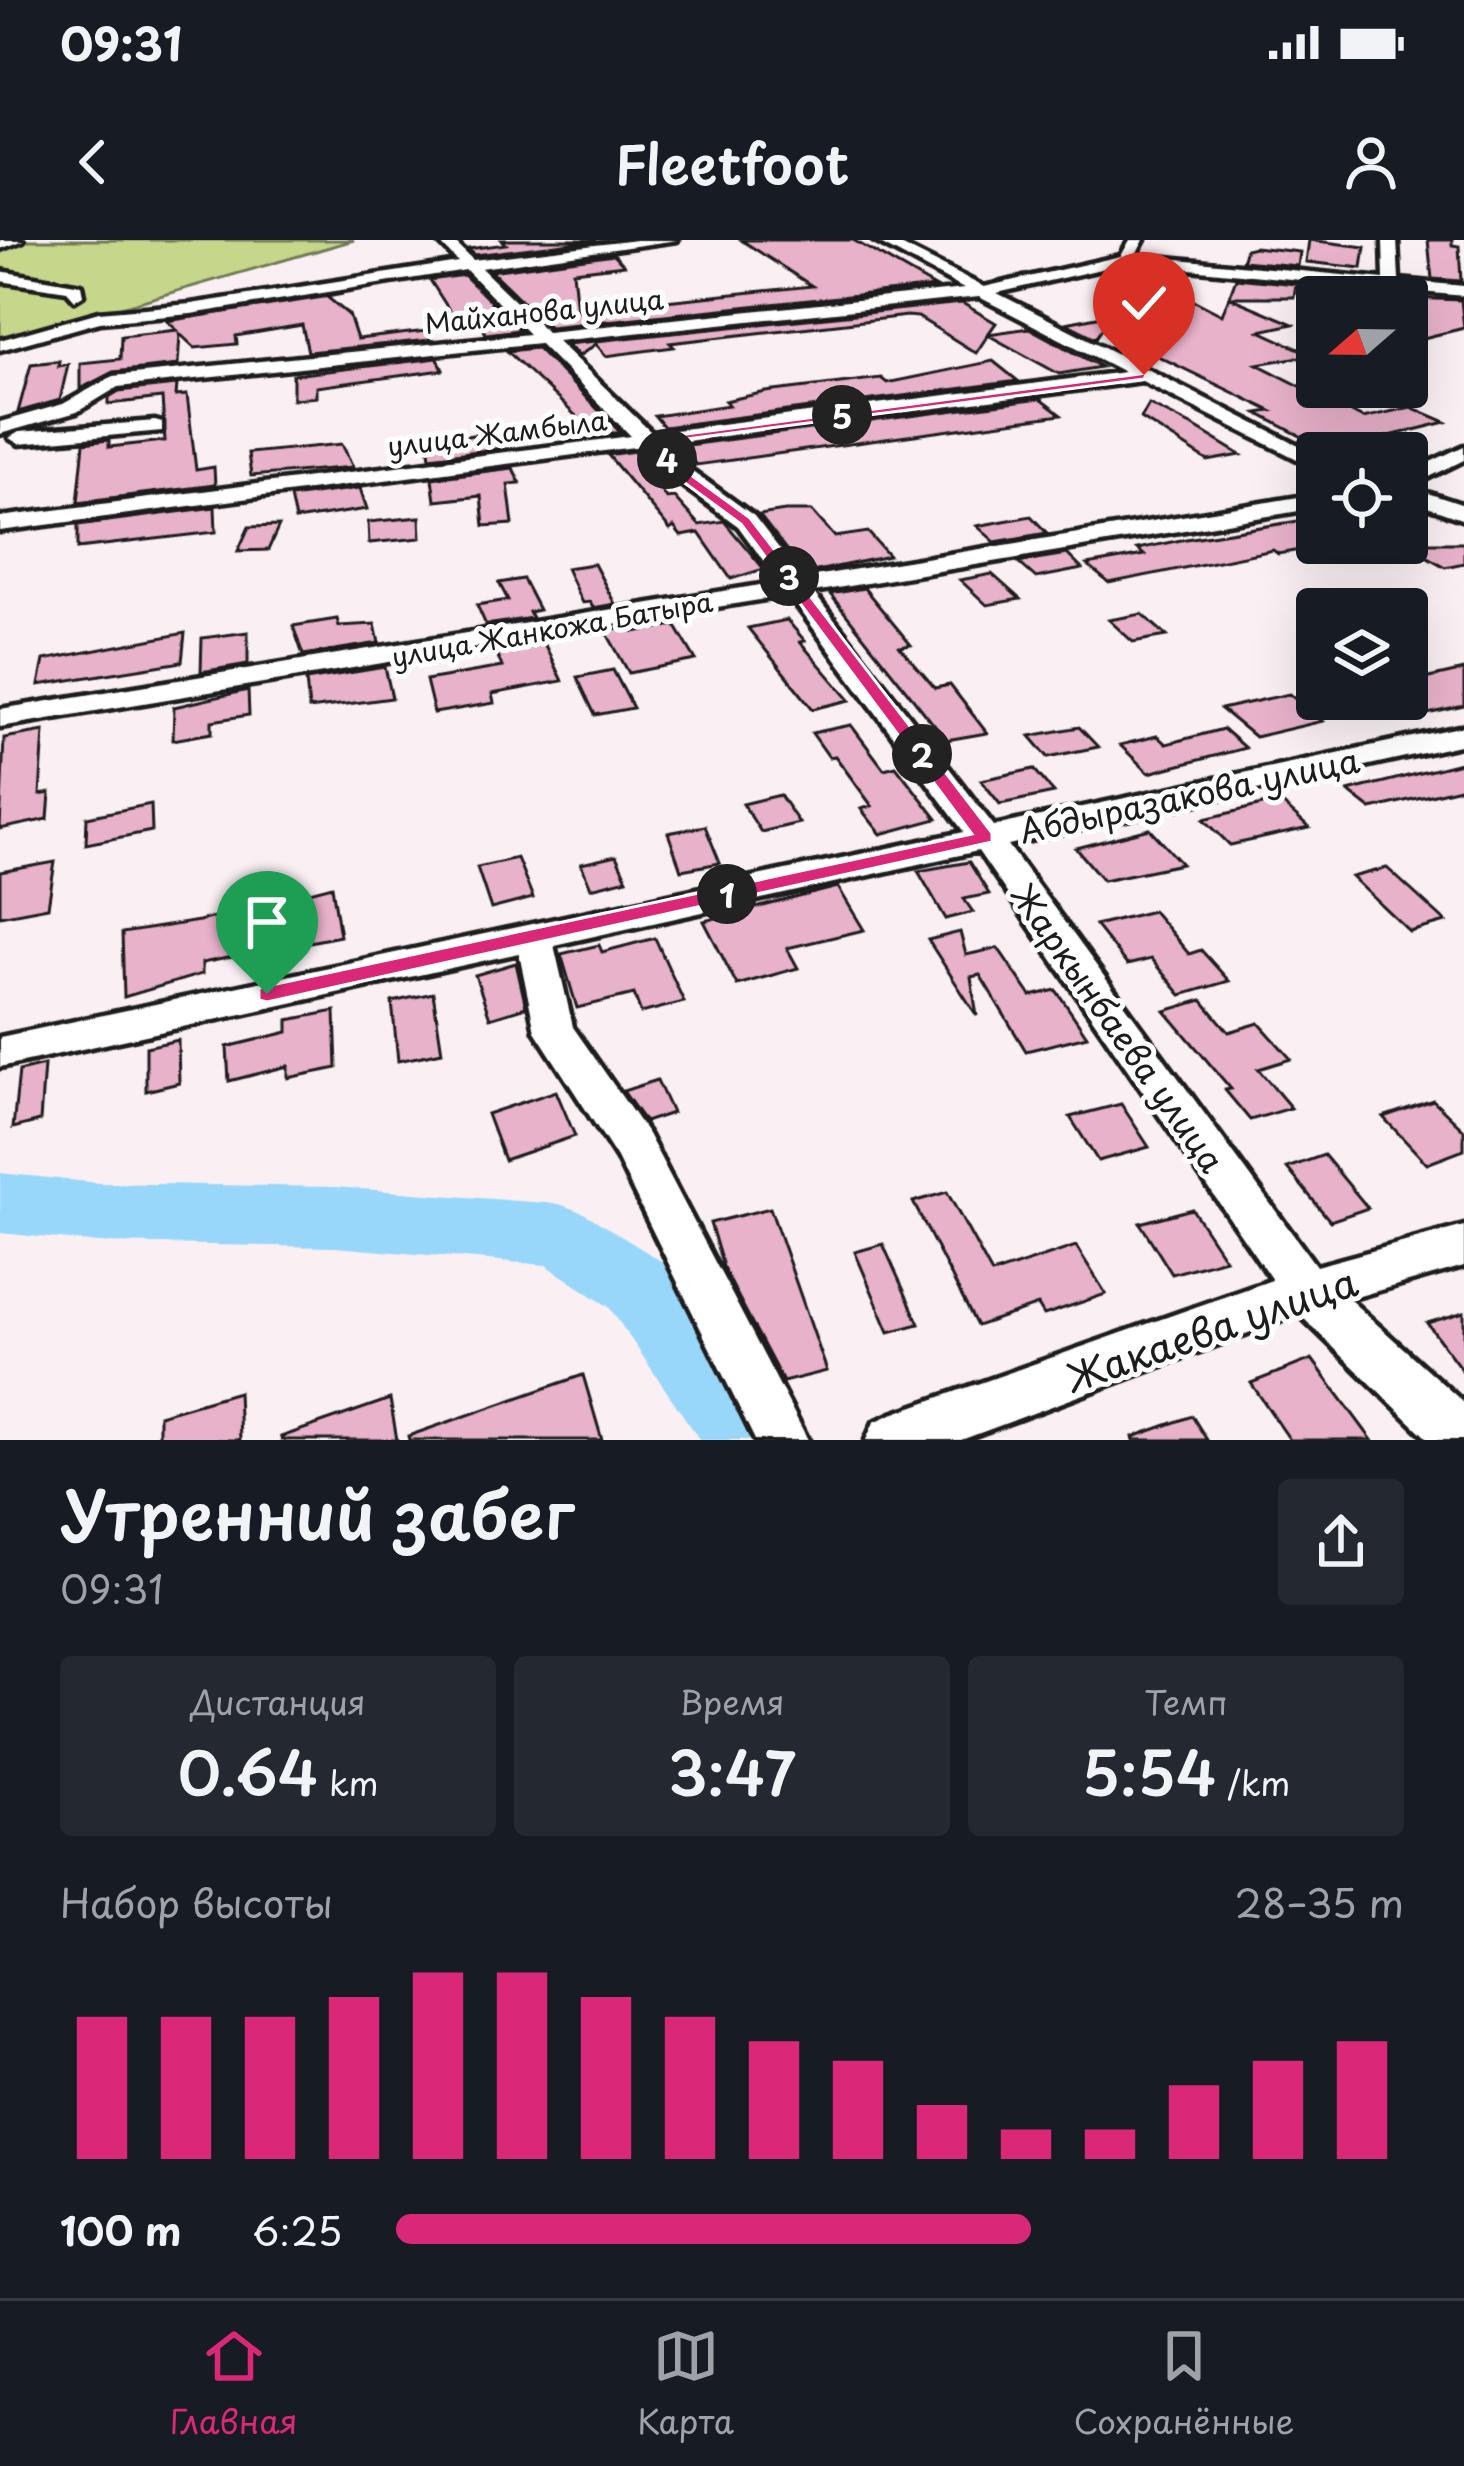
<!DOCTYPE html>
<html lang="ru">
<head>
<meta charset="utf-8">
<style>
  :root { --surface:#171b24; --page:#242831; --text:#f1f3f6; --muted:#9ea1a6; --line:#363941; --accent:#db2777 }
  body { margin:0; font-family:"Playpen Sans",sans-serif; background:var(--page); color:var(--text); height:100vh; display:flex; flex-direction:column; font-size:45px; white-space:nowrap }
  * { box-sizing:border-box; margin:0 }
  p { font-size:39px; color:var(--muted) }
  .icon { flex:none; width:66px; height:66px; fill:none; stroke:currentColor; stroke-width:2; stroke-linecap:round; stroke-linejoin:round }
  .map { position:relative; height:1200px; overflow:hidden }
  .drawer { display:flex; flex-direction:column; background:var(--surface); flex:1 }
  .drawer>* { flex:none }
  .needle { width:78px; rotate:250deg }
  .tools { position:absolute; left:1296px; top:36px; display:grid; gap:24px }
  .tools a { display:grid; place-items:center; width:132px; height:132px; border-radius:12px; background:var(--surface); box-shadow:0 12px 48px #0002; font-size:60px }
  .pin { position:absolute; display:grid; place-items:center; width:102px; height:102px; color:#fff; margin:-123px -51px; border-radius:50% 50% 50% 0; rotate:-45deg; box-shadow:0 0 12px #0007 }
  .pin .icon { rotate:45deg }
  .km { position:absolute; width:60px; height:60px; margin:-30px; border-radius:50%; background:#222; color:#fff; font-size:33px; line-height:60px; text-align:center }
  .round { display:grid; place-items:center; flex:none; width:126px; height:126px; border-radius:12px; background:var(--page) }
  .summary { display:flex; align-items:center; justify-content:space-between; height:204px; padding:0 60px }
  h1 { font-size:66px; font-weight:600; line-height:90px }
  .figures { display:grid; grid-template-columns:repeat(3,1fr); gap:18px; height:204px; padding:12px 60px }
  .figures div { display:grid; align-content:center; border-radius:12px; background:var(--page); text-align:center }
  .figures b { font-size:60px; font-weight:600 }
  .figures small { font-size:33px; font-weight:400 }
  .figures p { font-size:33px }
  .chart { height:336px; padding:24px 60px }
  .chart p { display:flex; justify-content:space-between }
  .chart svg { width:100%; height:216px; margin-top:12px; stroke:var(--accent); stroke-width:6 }
  ul { padding:0 60px; list-style:none; font-size:39px }
  li { display:grid; grid-template-columns:192px 144px 1fr; align-items:center; height:90px }
  li i { height:30px; border-radius:15px; background:var(--accent) }
  .status { display:flex; justify-content:space-between; align-items:center; height:84px; padding:0 60px; background:var(--surface); direction:ltr }
  .status svg { height:33px; fill:currentColor }
  header { display:flex; justify-content:space-between; align-items:center; height:156px; padding:0 60px; background:var(--surface); font-size:54px; font-weight:600 }
  .menu { display:flex; justify-content:space-around; align-items:center; height:168px; border-top:3px solid var(--line); background:var(--surface); font-size:33px; color:var(--muted) }
  .menu a { display:grid; justify-items:center; gap:6px }
  .menu .on { color:var(--accent) }
  .map>svg:first-child { display:block }
  .green { fill:#c6d78c; stroke:#717a54; stroke-width:3 }
  .lines { fill:none; stroke-linecap:round; stroke-linejoin:round }
  .river { fill:#98d7f9; fill-rule:evenodd }
  .building { fill:#e8b2ca; stroke:#1c1c1c; stroke-width:3 }
  .minor-casing { stroke:#1c1c1c; stroke-width:9 }
  .minor { fill:#fff; fill-rule:evenodd }
  .route { fill:#db2777; stroke:#fff; stroke-width:3 }
  .labels { text-anchor:middle; dominant-baseline:central; stroke-width:10; stroke-linejoin:round; paint-order:stroke }
  .far-street-label { font-size:27px; fill:#1c1c1c; stroke:#fff }
  .street-label { font-size:33px; fill:#1c1c1c; stroke:#fff }
  .near-street-label { font-size:39px; fill:#1c1c1c; stroke:#fff }
</style>
</head>
<body>
<div class="status"><b>09:31</b><svg viewBox="0 0 49 12"><path d="M0 12V9h3v3zM5 12V6h3v6zM10 12V3h3v9zM15 12V0h3v12zM26 1h20v11H26zM47 4h2v5h-2z"/></svg></div>
<header><svg class="icon" aria-label="back" viewBox="0 0 24 24"><path d="M15 5l-7 7 7 7"/></svg>Fleetfoot<svg class="icon" aria-label="person" viewBox="0 0 24 24"><circle cx="12" cy="8" r="4"/><path d="M4 21q1-7 8-7t8 7"/></svg></header>
<div class="map">
<svg width="1464" height="1200" viewBox="0 0 1464 1200">
  <rect width="100%" height="100%" fill="#faf0f4"/>
  <filter id="ink" filterUnits="userSpaceOnUse"><feTurbulence type="fractalNoise" baseFrequency=".00833" numOctaves="2"/><feDisplacementMap in="SourceGraphic" scale="24" xChannelSelector="R" yChannelSelector="G"/><feConvolveMatrix kernelMatrix="1 2 1 2 8 2 1 2 1" color-interpolation-filters="sRGB"/></filter>
  <g filter="url(#ink)">
    <!-- green -->
    <polygon class="green" points="0,0 354,0 0,102"/>
    <g class="lines">
      <!-- river -->
      <polygon class="river" points="0,933 99,943 335,947 559,964 584,973 661,1021 776,1172 788,1200 700,1200 609,1067 546,1025 335,1007 99,1003 0,993"/>
    </g>
    <!-- building -->
    <g class="building">
      <polygon points="502,0 597,0 475,15 468,9 506,4"/>
      <polygon points="741,0 853,0 935,47 549,87 491,31 614,14 624,25 573,31 577,70 812,46"/>
      <polygon points="1309,0 1365,7 1362,28 1306,22"/>
      <polygon points="1428,0 1452,0 1452,5 1459,6 1461,41 1432,39"/>
      <polygon points="1254,7 1300,12 1298,26 1242,21 1246,9"/>
      <polygon points="1153,30 1175,32 1157,66 1195,61 1222,75 1229,57 1293,84 1260,91 1312,115 1257,124 1363,178 1411,167 1446,182 1329,211 1257,173 1271,171 1102,89 1096,98 1066,83 1133,70"/>
      <polygon points="464,35 519,90 486,94 474,71 451,73 430,40"/>
      <polygon points="1236,38 1296,44 1294,57 1229,57"/>
      <polygon points="343,54 327,57 349,75 357,99 426,91 430,100 308,112 302,85 236,96 237,104 195,108 180,94 178,125 113,132 80,149 80,123 120,119 121,96 177,90 167,81"/>
      <polygon points="1407,58 1461,60 1464,88 1407,102"/>
      <polygon points="962,63 996,83 988,94 1029,88 1101,127 1059,134 988,95 976,113 918,77 907,76 670,103 674,107 606,116 596,104 579,116 567,104"/>
      <polygon points="537,108 621,193 587,193 576,176 507,111"/>
      <polygon points="438,118 443,130 316,147 316,157 293,159 293,135"/>
      <polygon points="59,121 58,126 68,124 60,160 18,172 31,124"/>
      <polygon points="993,121 1018,141 664,187 655,176 729,165 725,161 766,152 881,138 887,143"/>
      <polygon points="177,145 176,156 187,155 196,230 214,227 215,245 78,262 84,203 109,200 109,207 165,201 162,158 109,164 109,157 119,151"/>
      <polygon points="1040,159 1061,175 696,225 680,206"/>
      <polygon points="1149,164 1195,187 1241,215 1208,221 1141,178"/>
      <polygon points="495,191 503,208 430,217 428,203"/>
      <polygon points="342,204 353,227 251,236 248,213"/>
      <polygon points="635,211 666,258 674,257 699,285 724,281 764,329 731,339 699,293 681,296 674,287 670,290 608,215"/>
      <polygon points="513,228 520,243 508,244 513,284 484,286 481,256 435,261 432,238"/>
      <polygon points="360,248 367,269 295,280 290,257"/>
      <polygon points="215,267 216,292 78,308 78,285"/>
      <polygon points="785,271 812,271 835,297 868,292 889,316 812,332 805,322 797,324 759,275"/>
      <polygon points="1031,276 1047,293 995,302 977,286"/>
      <polygon points="420,277 421,298 369,303 368,282"/>
      <polygon points="1317,278 1317,307 1278,314 1273,310 1109,343 1087,325 1144,315 1137,309 1186,299"/>
      <polygon points="279,286 268,310 238,311 249,287"/>
      <polygon points="1403,303 1464,303 1464,323 1445,327"/>
      <polygon points="1067,314 1082,329 1036,338 1018,322"/>
      <polygon points="594,324 615,364 593,368 590,362 582,363 566,328"/>
      <polygon points="992,334 1020,359 987,365 960,340"/>
      <polygon points="523,339 539,370 529,372 532,378 486,385 477,365 508,360 499,343"/>
      <polygon points="864,348 911,405 900,407 935,448 950,445 987,493 946,500 830,354"/>
      <polygon points="1142,374 1167,396 1133,402 1109,380"/>
      <polygon points="337,379 339,386 375,384 379,403 303,415 293,386"/>
      <polygon points="787,380 805,401 800,402 850,460 813,469 748,388"/>
      <polygon points="675,385 696,420 629,433 605,390 626,387 634,392"/>
      <polygon points="248,392 248,424 201,432 202,398"/>
      <polygon points="185,393 182,422 39,445 44,420"/>
      <polygon points="543,401 562,441 492,454 494,463 434,473 426,440 502,427 495,409"/>
      <polygon points="385,427 392,458 309,469 306,440"/>
      <polygon points="613,430 633,468 595,475 577,437"/>
      <polygon points="1464,430 1464,466 1428,474 1407,459 1407,443"/>
      <polygon points="248,450 249,475 212,481 212,493 173,500 174,467"/>
      <polygon points="1289,454 1323,481 1255,497 1221,469"/>
      <polygon points="851,485 884,529 896,526 937,579 881,594 861,569 872,566 835,516 829,517 812,493"/>
      <polygon points="1079,487 1098,507 1048,517 1030,496"/>
      <polygon points="1223,489 1245,508 1149,533 1120,505 1157,496 1166,504"/>
      <polygon points="44,491 40,555 50,553 48,579 0,589 4,498"/>
      <polygon points="1464,522 1464,547 1371,569 1348,551"/>
      <polygon points="1034,529 1054,553 1000,564 981,540"/>
      <polygon points="780,555 799,583 761,592 743,564"/>
      <polygon points="1279,561 1309,588 1230,605 1204,579"/>
      <polygon points="151,564 152,591 86,604 87,577"/>
      <polygon points="705,586 720,623 681,630 668,593"/>
      <polygon points="1150,589 1182,624 1103,640 1076,608"/>
      <polygon points="616,616 627,639 591,648 581,624"/>
      <polygon points="517,618 533,658 491,669 477,627"/>
      <polygon points="55,622 48,667 0,676 0,632"/>
      <polygon points="969,622 989,654 964,659 973,672 946,679 918,631"/>
      <polygon points="1387,628 1446,682 1410,692 1352,637"/>
      <polygon points="332,646 340,696 202,723 202,734 124,757 122,693 199,681"/>
      <polygon points="838,647 864,690 787,708 798,728 737,745 704,681"/>
      <polygon points="1153,671 1189,714 1201,710 1229,741 1181,755 1151,719 1127,725 1095,685"/>
      <polygon points="960,692 966,715 998,708 1031,756 1056,750 1087,796 1026,811 980,735 971,737 977,776 928,700"/>
      <polygon points="655,698 684,762 641,773 634,754 577,768 561,714 599,705 602,712"/>
      <polygon points="516,723 526,767 490,778 475,735"/>
      <polygon points="433,753 442,812 398,821 392,762"/>
      <polygon points="1202,760 1229,792 1259,783 1291,819 1258,829 1291,868 1250,880 1225,850 1231,849 1165,771"/>
      <polygon points="335,771 337,828 288,838 288,826 229,841 227,807 288,792 288,780"/>
      <polygon points="178,800 179,843 146,851 146,807"/>
      <polygon points="44,825 40,881 13,888 19,831"/>
      <polygon points="657,840 672,873 645,882 623,851"/>
      <polygon points="556,851 575,896 504,920 487,874"/>
      <polygon points="1433,860 1464,890 1464,910 1427,924 1383,877"/>
      <polygon points="1121,864 1149,907 1098,921 1070,877"/>
      <polygon points="1324,915 1368,968 1330,981 1287,928"/>
      <polygon points="947,952 992,1034 1076,1006 1106,1054 1044,1075 1038,1065 977,1086 913,962"/>
      <polygon points="770,968 827,1131 783,1142 724,1030 710,983"/>
      <polygon points="1192,969 1225,1019 1172,1034 1140,983"/>
      <polygon points="883,1004 919,1084 889,1092 855,1012"/>
      <polygon points="1464,1072 1464,1133 1427,1083"/>
      <polygon points="1312,1119 1372,1200 1290,1200 1251,1143"/>
      <polygon points="583,1135 602,1200 409,1200 408,1196"/>
      <polygon points="238,1152 240,1200 159,1200 159,1175"/>
      <polygon points="390,1159 397,1200 282,1200 281,1197"/>
      <polygon points="1192,1176 1207,1200 1134,1200 1133,1197"/>
    </g>
    <g class="lines">
      <!-- minor casing -->
      <g class="minor-casing">
        <g id="minor">
          <polygon points="0,0 23,0 0,9"/>
          <path d="M 437,0 L 452,0 L 473,20 L 636,0 L 677,0 L 481,28 L 547,92 L 964,49 L 873,0 L 891,0 L 984,47 L 1121,16 L 1130,0 L 1144,0 L 1136,15 L 1384,39 L 1383,0 L 1397,0 L 1399,40 L 1464,46 L 1464,56 L 1400,50 L 1400,57 L 1384,57 L 1384,48 L 1127,23 L 997,53 L 1317,215 L 1317,229 L 1142,141 L 663,204 L 691,230 L 754,276 L 802,338 L 1317,254 L 1317,268 L 813,352 L 994,586 L 1464,486 L 1464,504 L 1008,605 L 1316,1026 L 1464,986 L 1464,1026 L 1349,1059 L 1464,1163 L 1464,1200 L 1429,1200 L 1299,1074 L 961,1200 L 866,1200 L 874,1182 L 892,1174 L 1272,1040 L 978,611 L 554,705 L 573,787 L 648,894 L 808,1200 L 755,1200 L 617,918 L 535,791 L 519,713 L 0,827 L 0,797 L 964,592 L 789,355 L 0,487 L 0,469 L 779,342 L 738,286 L 675,240 L 642,206 L 0,291 L 0,277 L 631,196 L 539,103 L 118,147 L 77,172 L 0,194 L 0,182 L 63,164 L 113,136 L 529,94 L 466,30 L 191,74 L 100,82 L 0,110 L 0,100 L 99,72 L 191,64 L 458,22 ZM 979,57 L 1124,132 L 652,193 L 557,101 Z"/>
          <polygon points="0,31 81,45 83,55 75,60 67,51 0,41"/>
          <polygon points="155,181 162,183 162,191 19,204 9,198 19,192"/>
          <polygon points="1464,206 1464,220 1409,247 1464,265 1464,280 1407,260 1407,233"/>
        </g>
      </g>
      <!-- minor -->
      <use href="#minor" class="minor"/>
    </g>
  </g>
  <!-- route -->
  <polygon class="route" points="1147,133 1144,139 656,203 687,232 750,278 992,593 992,602 267,762 259,760 259,748 267,746 972,594 741,284 678,238 641,200"/>
  <g class="labels">
    <!-- far-street labels -->
    <g class="far-street-label">
      <text transform="translate(544 70) rotate(-6)">Майханова улица</text>
      <text transform="translate(497 192) rotate(-7)">улица Жамбыла</text>
      <text transform="translate(552 388) rotate(-10)">улица Жанкожа Батыра</text>
    </g>
    <!-- street labels -->
    <g class="street-label">
      <text transform="translate(1189 554) rotate(-12)">Абдыразакова улица</text>
      <text transform="translate(1119 787) rotate(55)">Жаркынбаева улица</text>
    </g>
    <!-- near-street labels -->
    <g class="near-street-label">
      <text transform="translate(1211 1088) rotate(-19)">Жакаева улица</text>
    </g>
  </g>
</svg>
<div class="tools">
<a><svg class="needle" viewBox="-14 -14 28 28"><path d="M0-13l5 13h-10z" fill="#e53935"/><path d="M0 13l5-13h-10z" fill="#9ea1a6"/></svg></a>
<a><svg class="icon" aria-label="locate" viewBox="0 0 24 24"><circle cx="12" cy="12" r="6"/><path d="M12 2v4M12 18v4M2 12h4M18 12h4"/></svg></a>
<a><svg class="icon" aria-label="layers" viewBox="0 0 24 24"><path d="M12 4l9 5-9 5-9-5zM3 14l9 5 9-5"/></svg></a>
</div>
<div class="pin" style="left:267px;top:754px;background:#1e9e55"><svg class="icon" aria-label="arrive" viewBox="0 0 24 24"><path d="M6 21V4h12l-3 4 3 4H6"/></svg></div>
<div class="pin" style="left:1144px;top:135px;background:#d93025"><svg class="icon" aria-label="check" viewBox="0 0 24 24"><path d="M5 12l5 5 9-10"/></svg></div>
<b class="km" style="left:727px;top:654px">1</b>
<b class="km" style="left:922px;top:514px">2</b>
<b class="km" style="left:789px;top:336px">3</b>
<b class="km" style="left:667px;top:219px">4</b>
<b class="km" style="left:842px;top:175px">5</b>
</div>
<section class="drawer">
<div class="summary"><div><h1>Утренний забег</h1><p>09:31</p></div><a class="round"><svg class="icon" aria-label="share" viewBox="0 0 24 24"><path d="M12 15V3M7 8l5-5 5 5M5 13v7h14v-7"/></svg></a></div>
<div class="figures">
<div><p>Дистанция</p><b>0.64<small> km</small></b></div>
<div><p>Время</p><b>3:47</b></div>
<div><p>Темп</p><b>5:54<small> /km</small></b></div>
</div>
<div class="chart"><p><span>Набор высоты</span>28–35 m</p>
<svg viewBox="0 0 160 44" preserveAspectRatio="none"><path d="M5 44V15M15 44V15M25 44V15M35 44V11M45 44V6M55 44V6M65 44V11M75 44V15M85 44V20M95 44V24M105 44V33M115 44V38M125 44V38M135 44V29M145 44V24M155 44V20"/></svg>
</div>
<ul>
<li><b>100 m</b>6:25<i style="width:63%"></i></li>
</ul>
</section>
<nav class="menu">
<a class="on"><svg class="icon" aria-label="home" viewBox="0 0 24 24"><path d="M3 11l9-7 9 7M6 9v11h12V9"/></svg>Главная</a>
<a><svg class="icon" aria-label="map" viewBox="0 0 24 24"><path d="M3 6l6-2 6 2 6-2v14l-6 2-6-2-6 2zM9 4v14M15 6v14"/></svg>Карта</a>
<a><svg class="icon" aria-label="saved" viewBox="0 0 24 24"><path d="M7 4h10v16l-5-4-5 4z"/></svg>Сохранённые</a>
</nav>
</body>
</html>
